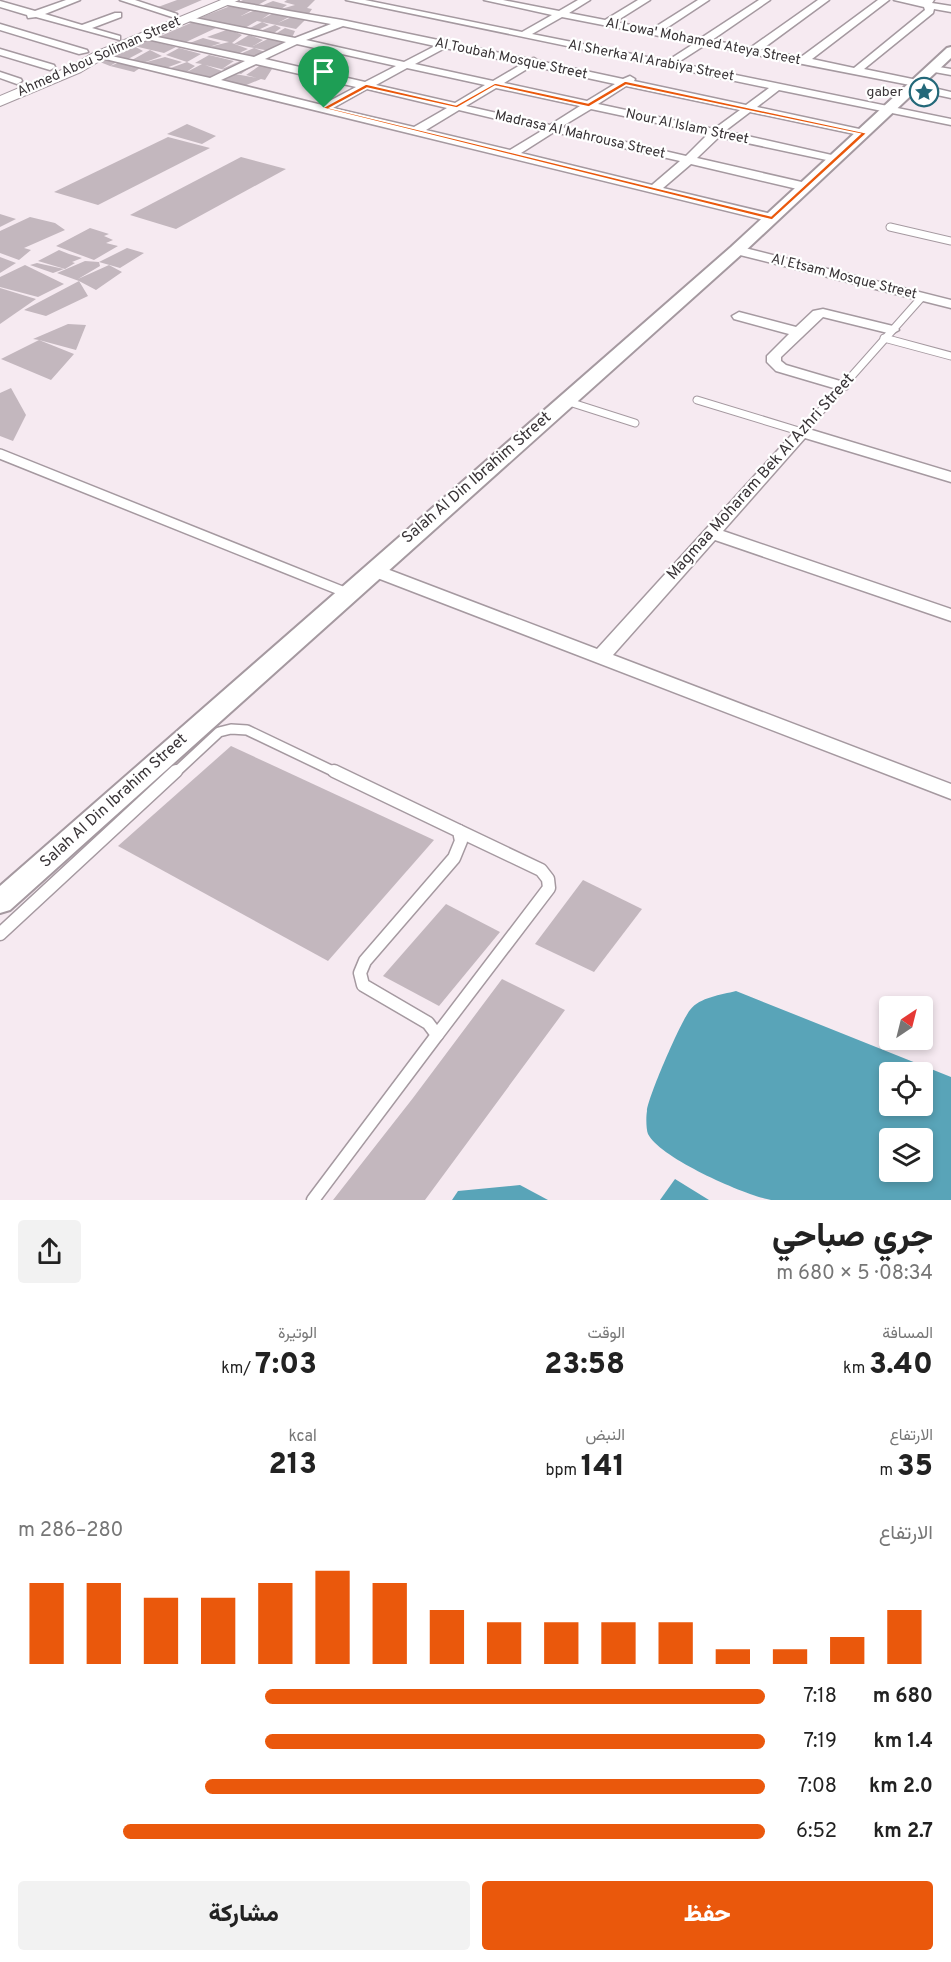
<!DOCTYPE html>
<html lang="ar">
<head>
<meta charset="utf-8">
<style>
  :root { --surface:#fff; --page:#f2f2f2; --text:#222; --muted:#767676; --accent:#ea580c }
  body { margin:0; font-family:Overpass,Vazirmatn,sans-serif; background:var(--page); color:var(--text); direction:rtl; height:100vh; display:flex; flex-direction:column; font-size:22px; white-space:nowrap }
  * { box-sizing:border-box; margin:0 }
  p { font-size:20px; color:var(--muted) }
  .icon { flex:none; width:33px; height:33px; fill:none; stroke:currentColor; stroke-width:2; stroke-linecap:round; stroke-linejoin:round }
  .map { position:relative; height:1200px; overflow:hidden; direction:ltr }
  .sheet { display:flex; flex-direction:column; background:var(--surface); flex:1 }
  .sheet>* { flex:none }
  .needle { width:39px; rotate:35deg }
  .buttons { position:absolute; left:879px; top:996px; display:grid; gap:12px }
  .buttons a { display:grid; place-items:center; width:54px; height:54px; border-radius:6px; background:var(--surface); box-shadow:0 3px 9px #0003; font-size:30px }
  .pin { position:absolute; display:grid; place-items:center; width:51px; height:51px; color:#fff; margin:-62px -26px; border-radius:50% 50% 50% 0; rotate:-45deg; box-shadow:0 0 6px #0007 }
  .pin .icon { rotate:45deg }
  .round { display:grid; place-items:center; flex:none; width:63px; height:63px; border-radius:6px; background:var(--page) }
  .overview { display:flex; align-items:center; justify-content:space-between; height:102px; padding:0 18px }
  h1 { font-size:33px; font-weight:800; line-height:45px }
  .stats { display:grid; grid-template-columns:repeat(3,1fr); gap:9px; height:102px; padding:6px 18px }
  .stats div { display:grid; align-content:center }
  .stats b { font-size:30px; font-weight:800 }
  .stats small { font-size:16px; font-weight:400 }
  .stats p { font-size:16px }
  .chart { height:168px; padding:12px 18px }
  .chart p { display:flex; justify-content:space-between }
  .chart svg { width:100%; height:108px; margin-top:6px; stroke:var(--accent); stroke-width:6 }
  .action { display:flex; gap:12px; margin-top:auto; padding:12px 18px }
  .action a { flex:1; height:69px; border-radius:6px; background:var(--accent); color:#fff; font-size:24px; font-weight:800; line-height:69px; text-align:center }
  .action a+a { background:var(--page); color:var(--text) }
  ul { padding:0 18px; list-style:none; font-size:20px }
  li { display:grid; grid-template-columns:96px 72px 1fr; align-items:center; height:45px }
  li i { height:15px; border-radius:8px; background:var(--accent) }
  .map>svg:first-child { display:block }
  .water { fill:#59a4b8; fill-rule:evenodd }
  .building { fill:#c3b7be }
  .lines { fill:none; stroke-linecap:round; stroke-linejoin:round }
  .service-far2-casing { stroke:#a599a0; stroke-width:9 }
  .service-far1-casing { stroke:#a599a0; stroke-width:12 }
  .service-casing { stroke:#a599a0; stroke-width:15 }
  .minor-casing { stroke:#a599a0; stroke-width:3 }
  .tertiary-casing { stroke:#a599a0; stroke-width:4 }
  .secondary-casing { stroke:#a599a0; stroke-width:2 }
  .service-far2 { stroke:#fff; stroke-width:7 }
  .service-far1 { stroke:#fff; stroke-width:9 }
  .service { stroke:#fff; stroke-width:12 }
  .minor { fill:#fff; fill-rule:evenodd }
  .tertiary { fill:#fff; fill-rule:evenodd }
  .secondary { fill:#fff; fill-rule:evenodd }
  .route { fill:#ea580c; stroke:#fff; stroke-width:1.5; fill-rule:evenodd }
  .labels { text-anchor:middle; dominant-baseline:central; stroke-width:4.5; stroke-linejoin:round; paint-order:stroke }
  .far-street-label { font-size:14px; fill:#393437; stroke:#fff }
  .far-poi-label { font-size:14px; fill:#393437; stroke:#fff; text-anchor:end }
  .street-label { font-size:16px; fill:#393437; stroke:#fff }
</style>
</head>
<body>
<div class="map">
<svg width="951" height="1200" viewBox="0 0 951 1200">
  <rect width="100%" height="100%" fill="#f6eaf1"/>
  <!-- water -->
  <g class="water">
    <path d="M 736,991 L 951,1077 L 951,1200 L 771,1200 C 744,1195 660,1158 648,1134 C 646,1129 646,1116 647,1111 C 648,1097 681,1021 690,1010 C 700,997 721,995 736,991 ZM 890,1072 L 922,1072 L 922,1106 L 890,1106 ZM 890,1138 L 922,1138 L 922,1172 L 890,1172 Z"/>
    <polygon points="675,1179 709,1200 660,1200"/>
    <polygon points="520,1185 548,1200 452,1200 458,1191"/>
  </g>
  <!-- building -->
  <g class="building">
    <polygon points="177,0 202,0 174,12 158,7"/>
    <polygon points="243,0 267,0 256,6 237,3"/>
    <polygon points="287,0 315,0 307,8 312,9 308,15 281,9 295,5 284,2"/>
    <polygon points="273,1 287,5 278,11 261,6"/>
    <polygon points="233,5 252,10 241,16 258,9 271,13 262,19 274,13 289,17 278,23 294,16 305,20 296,29 262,22 269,25 258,30 248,29 262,22 257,21 245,28 199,18"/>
    <polygon points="193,22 216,28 184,43 156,38"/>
    <polygon points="275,25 281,28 271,35 255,33"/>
    <polygon points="285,28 295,31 291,40 272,36"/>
    <polygon points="229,29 242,35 232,43 248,49 237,54 209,47 229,42 207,37"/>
    <polygon points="249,35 263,40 253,46 270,38 284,43 270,51 254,48 265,52 255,58 240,54 254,48 234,44"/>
    <polygon points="203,38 221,43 206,48 187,44"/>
    <polygon points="148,40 176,47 164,53 134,46 143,51 128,59 132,60 150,50 162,56 143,63 165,57 182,62 166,68 143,66 134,72 110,66 100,62 114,57 122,59 110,66 128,59 109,55"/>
    <polygon points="179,48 201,54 187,62 166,55"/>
    <polygon points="209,55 234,61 222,69 240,61 255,64 241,74 205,65 222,71 216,78 185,73 168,69 187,62 195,66 185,73 202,64 195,63"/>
    <polygon points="262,64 272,69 265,80 261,79 244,86 221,80 235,74 257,78 246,75"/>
    <polygon points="187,124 216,136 202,144 167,134"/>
    <polygon points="168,137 210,148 98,205 54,192"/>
    <polygon points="241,157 286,169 176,229 130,215"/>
    <polygon points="0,214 16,219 0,227"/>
    <polygon points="30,217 55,223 65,230 24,248 31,250 19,260 0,253 0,231"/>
    <polygon points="90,228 109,234 104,236 113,240 106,243 118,246 94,260 56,246"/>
    <polygon points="127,248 144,253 120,268 99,262"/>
    <polygon points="59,250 69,254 82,258 72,262 75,263 65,269 38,261"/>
    <polygon points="0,257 16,263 0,273"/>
    <polygon points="85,261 99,262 100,266 78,279 109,265 122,272 96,290 79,281 88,296 46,316 24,310 79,281 57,273"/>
    <polygon points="37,263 64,269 53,273 30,265"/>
    <polygon points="25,265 64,284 38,297 0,287 0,277"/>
    <polygon points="0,288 36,299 0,324"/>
    <polygon points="68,324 86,325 76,350 39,340 74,354 51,380 1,359 39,340 33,339"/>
    <polygon points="11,388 26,415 13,441 0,436 0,393"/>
    <polygon points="231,746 434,840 328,961 118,846"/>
    <polygon points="583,880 642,909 594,972 535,944"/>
    <polygon points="446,904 500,932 439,1006 383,976"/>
    <polygon points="502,979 565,1010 425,1200 333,1200 413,1098"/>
  </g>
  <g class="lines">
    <!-- service-far2 casing -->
    <g class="service-far2-casing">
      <g id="service-far2">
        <polyline points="890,227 951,241"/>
        <polyline points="884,338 951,356"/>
        <polyline points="697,400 802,432 922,297"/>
        <polyline points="566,401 635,423"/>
      </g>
    </g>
    <!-- service-far1 casing -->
    <g class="service-far1-casing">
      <g id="service-far1">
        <polyline points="0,454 347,593"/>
        <polyline points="175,773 219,732 231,729 247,730 337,773"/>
      </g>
    </g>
    <!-- service casing -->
    <g class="service-casing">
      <g id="service">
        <polyline points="0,934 176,771"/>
        <polyline points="437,1035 549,888 548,879 541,870 459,831"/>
        <polyline points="313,1200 437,1035 428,1023 363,985 360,973 365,961 454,858 461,841 459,831 334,771"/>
      </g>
    </g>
    <!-- minor casing -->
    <g class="minor-casing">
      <g id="minor">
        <polygon points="66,0 80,0 45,14 82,25 115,13 121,13 121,17 92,28 120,36 120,40 36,17 28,18 27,15 0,7 0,1 35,11"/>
        <polygon points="120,0 135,0 177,14 172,17"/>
        <path d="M 225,0 L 342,20 L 443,41 L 447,40 L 452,43 L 529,59 L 534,58 L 539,61 L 623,79 L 630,76 L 635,79 L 634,81 L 746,105 L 769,88 L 346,0 L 365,0 L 522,32 L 552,15 L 484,0 L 503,0 L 559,11 L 578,0 L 590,0 L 569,13 L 605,20 L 638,0 L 650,0 L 615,22 L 652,29 L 698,0 L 709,0 L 662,31 L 701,38 L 759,0 L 770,0 L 712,40 L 750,48 L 818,0 L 829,0 L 761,50 L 801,57 L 878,0 L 889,0 L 812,59 L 854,68 L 925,10 L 924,7 L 894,0 L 934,0 L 932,3 L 951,6 L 951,12 L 934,9 L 933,13 L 864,69 L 922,81 L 923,83 L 921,85 L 951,92 L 951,98 L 909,89 L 908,87 L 910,85 L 705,45 L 677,63 L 951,119 L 951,125 L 779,90 L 757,107 L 864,130 L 870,133 L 864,136 L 750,112 L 725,131 L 836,156 L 842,159 L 836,162 L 719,137 L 697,158 L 806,183 L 812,187 L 806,191 L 691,164 L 663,188 L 776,215 L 778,218 L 772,222 L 93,56 L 98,53 L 210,78 L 245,61 L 138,37 L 143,34 L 254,57 L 286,42 L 180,19 L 185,16 L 295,38 L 331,24 L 228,5 L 223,2 ZM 562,17 L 695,43 L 667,61 L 532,34 ZM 343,26 L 435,46 L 404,62 L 306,40 ZM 297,44 L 396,66 L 365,82 L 265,59 ZM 445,48 L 522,64 L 493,81 L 415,64 ZM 256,64 L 356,87 L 322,105 L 221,80 ZM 532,66 L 615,84 L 587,101 L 504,83 ZM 407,68 L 485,85 L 455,103 L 376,85 ZM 626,86 L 740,110 L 714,129 L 598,104 ZM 496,88 L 580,106 L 550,125 L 466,106 ZM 367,89 L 447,108 L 414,127 L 333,108 ZM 591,109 L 708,134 L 686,156 L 561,127 ZM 459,110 L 543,130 L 510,150 L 426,130 ZM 554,132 L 680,161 L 652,185 L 521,153 Z"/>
        <polygon points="0,24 87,50 88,52 79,54 0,30"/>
        <polygon points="0,49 54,65 55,67 50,70 0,55"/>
        <polygon points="933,66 951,69 951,75 929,71 928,69"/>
        <polygon points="0,72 21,79 22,81 17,84 0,78"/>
        <polygon points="737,246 951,300 951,308 732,253 731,250"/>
        <polygon points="823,309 897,327 899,330 892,334 823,317 781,357 781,361 786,365 847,383 849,386 847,389 837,389 776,371 767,362 767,356 789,334 734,319 732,316 739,312 796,327 813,311"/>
        <polygon points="802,427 951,472 951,482 805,438 723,531 951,609 951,621 715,540 613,655 951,784 951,799 367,574 364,570 367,566 379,566 597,649 797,429"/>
      </g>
    </g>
    <!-- tertiary casing -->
    <g class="tertiary-casing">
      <polygon id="tertiary" points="951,47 951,58 743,253 10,910 0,913 0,886 731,247 947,48"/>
    </g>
    <!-- secondary casing -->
    <g class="secondary-casing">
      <polygon id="secondary" points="221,0 239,0 103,59 81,72 0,106 0,96 71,66 93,53"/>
    </g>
    <!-- service-far2 -->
    <use href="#service-far2" class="service-far2"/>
    <!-- service-far1 -->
    <use href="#service-far1" class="service-far1"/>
    <!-- service -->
    <use href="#service" class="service"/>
    <!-- minor -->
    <use href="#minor" class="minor"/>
    <!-- tertiary -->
    <use href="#tertiary" class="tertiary"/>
    <!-- secondary -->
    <use href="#secondary" class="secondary"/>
  </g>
  <!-- route -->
  <path class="route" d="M 625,81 L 867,133 L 772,220 L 322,108 L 366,84 L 456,105 L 495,83 L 588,103 ZM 626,85 L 860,134 L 771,216 L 330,108 L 367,88 L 457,108 L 495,86 L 589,107 Z"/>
  <!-- icons -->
  <defs>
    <g id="sight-ring" transform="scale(1.5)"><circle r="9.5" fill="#fff" stroke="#236879" stroke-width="1.5"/><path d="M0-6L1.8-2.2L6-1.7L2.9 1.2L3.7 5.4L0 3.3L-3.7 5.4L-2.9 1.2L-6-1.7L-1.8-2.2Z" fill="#236879"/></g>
  </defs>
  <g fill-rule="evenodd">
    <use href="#sight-ring" x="924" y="92"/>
  </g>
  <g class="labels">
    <!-- far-street labels -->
    <g class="far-street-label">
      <text transform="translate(703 42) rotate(11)">Al Lowa' Mohamed Ateya Street</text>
      <text transform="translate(99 57) rotate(-24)">Ahmed Abou Soliman Street</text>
      <text transform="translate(511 59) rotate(12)">Al Toubah Mosque Street</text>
      <text transform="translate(651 61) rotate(11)">Al Sherka Al Arabiya Street</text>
      <text transform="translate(687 127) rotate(12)">Nour Al Islam Street</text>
      <text transform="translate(580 135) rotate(13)">Madrasa Al Mahrousa Street</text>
      <text transform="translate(844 277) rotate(14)">Al Etsam Mosque Street</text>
    </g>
    <!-- far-poi labels -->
    <g class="far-poi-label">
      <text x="903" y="92">gaber</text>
    </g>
    <!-- street labels -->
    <g class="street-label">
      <text transform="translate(761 477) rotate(-48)">Magmaa Moharam Bek Al Azhri Street</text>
      <text transform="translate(477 478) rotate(-41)">Salah Al Din Ibrahim Street</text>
      <text transform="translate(114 801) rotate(-42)">Salah Al Din Ibrahim Street</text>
    </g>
  </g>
</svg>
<div class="buttons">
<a><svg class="needle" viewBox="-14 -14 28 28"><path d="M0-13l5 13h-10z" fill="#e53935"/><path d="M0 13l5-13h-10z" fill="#767676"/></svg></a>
<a><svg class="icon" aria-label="locate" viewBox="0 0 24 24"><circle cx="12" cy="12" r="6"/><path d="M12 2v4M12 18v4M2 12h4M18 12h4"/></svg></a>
<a><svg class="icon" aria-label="layers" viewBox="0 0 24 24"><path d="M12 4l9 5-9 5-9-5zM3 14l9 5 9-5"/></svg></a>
</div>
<div class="pin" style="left:324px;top:108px;background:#1e9e55"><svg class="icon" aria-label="arrive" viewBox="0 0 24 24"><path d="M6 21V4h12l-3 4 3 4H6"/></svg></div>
</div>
<section class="sheet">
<div class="overview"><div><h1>جري صباحي</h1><p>08:34 · 5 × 680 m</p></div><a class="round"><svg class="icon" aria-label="share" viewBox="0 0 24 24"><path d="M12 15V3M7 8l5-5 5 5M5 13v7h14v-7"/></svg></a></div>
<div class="stats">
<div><p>المسافة</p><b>3.40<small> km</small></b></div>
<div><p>الوقت</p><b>23:58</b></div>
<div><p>الوتيرة</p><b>7:03<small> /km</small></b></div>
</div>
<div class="stats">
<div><p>الارتفاع</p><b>35<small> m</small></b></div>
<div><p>النبض</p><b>141<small> bpm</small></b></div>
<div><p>kcal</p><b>213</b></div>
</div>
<div class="chart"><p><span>الارتفاع</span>280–286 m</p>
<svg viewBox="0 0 160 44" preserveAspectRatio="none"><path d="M5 44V11M15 44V11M25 44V17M35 44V17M45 44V11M55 44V6M65 44V11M75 44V22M85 44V27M95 44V27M105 44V27M115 44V27M125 44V38M135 44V38M145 44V33M155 44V22"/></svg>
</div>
<ul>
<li><b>680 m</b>7:18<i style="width:67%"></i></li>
<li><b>1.4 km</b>7:19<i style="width:67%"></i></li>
<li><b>2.0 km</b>7:08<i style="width:75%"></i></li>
<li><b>2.7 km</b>6:52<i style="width:86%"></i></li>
</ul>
<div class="action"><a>حفظ</a><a>مشاركة</a></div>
</section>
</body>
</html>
